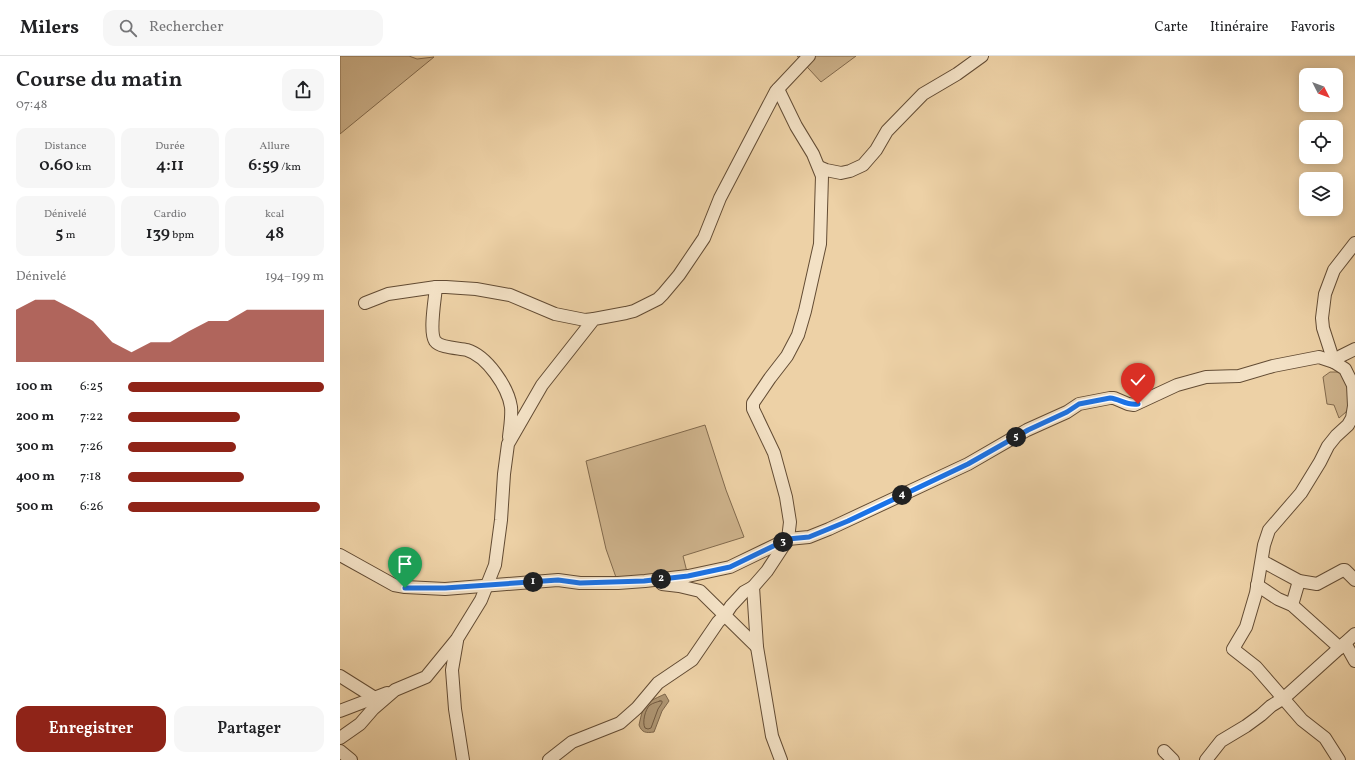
<!DOCTYPE html>
<html lang="fr">
<head>
<meta charset="utf-8">
<style>
  :root { --surface:#fff; --page:#f6f6f6; --text:#202124; --muted:#757577; --line:#e0e0e0; --accent:#8f2418 }
  body { margin:0; font-family:Vollkorn,serif; background:var(--page); color:var(--text); height:100vh; display:flex; flex-direction:column; font-size:15px; white-space:nowrap }
  * { box-sizing:border-box; margin:0 }
  p { font-size:13px; color:var(--muted) }
  .icon { flex:none; width:22px; height:22px; fill:none; stroke:currentColor; stroke-width:2; stroke-linecap:round; stroke-linejoin:round }
  .map { position:relative; flex:1; overflow:hidden }
  .panel { display:flex; flex-direction:column; background:var(--surface); width:340px }
  .panel>* { flex:none }
  .needle { width:26px; rotate:132deg }
  .controls { position:absolute; left:959px; top:12px; display:grid; gap:8px }
  .controls a { display:grid; place-items:center; width:44px; height:44px; border-radius:8px; background:var(--surface); box-shadow:0 2px 10px #0003; font-size:20px }
  .pin { position:absolute; display:grid; place-items:center; width:34px; height:34px; color:#fff; margin:-41px -17px; border-radius:50% 50% 50% 0; rotate:-45deg; box-shadow:0 0 4px #0007 }
  .pin .icon { rotate:45deg }
  .km { position:absolute; width:20px; height:20px; margin:-10px; border-radius:50%; background:#222; color:#fff; font-size:11px; line-height:20px; text-align:center }
  .round { display:grid; place-items:center; flex:none; width:42px; height:42px; border-radius:12px; background:var(--page) }
  .headline { display:flex; align-items:center; justify-content:space-between; height:68px; padding:0 16px }
  h1 { font-size:22px; font-weight:600; line-height:30px }
  .figures { display:grid; grid-template-columns:repeat(3,1fr); gap:6px; height:68px; padding:4px 16px }
  .figures div { display:grid; align-content:center; border-radius:10px; background:var(--page); text-align:center }
  .figures b { font-size:17px; font-weight:600 }
  .figures small { font-size:11px; font-weight:400 }
  .figures p { font-size:11px }
  .chart { height:112px; padding:8px 16px }
  .chart p { display:flex; justify-content:space-between }
  .chart svg { width:100%; height:72px; margin-top:4px; fill:var(--accent); opacity:.7 }
  .button { display:flex; gap:8px; margin-top:auto; padding:8px 16px }
  .button a { flex:1; height:46px; border-radius:12px; background:var(--accent); color:#fff; font-size:16px; font-weight:600; line-height:46px; text-align:center }
  .button a+a { background:var(--page); color:var(--text) }
  ul { padding:0 16px; list-style:none; font-size:13px }
  li { display:grid; grid-template-columns:64px 48px 1fr; align-items:center; height:30px }
  li i { height:10px; border-radius:5px; background:var(--accent) }
  header { display:flex; align-items:center; gap:24px; box-sizing:border-box; height:56px; padding:0 20px; background:var(--surface); border-bottom:1px solid var(--line) }
  header strong { font-size:19px }
  nav { display:flex; gap:22px; margin-inline-start:auto; font-size:14px }
  .search { width:280px; height:36px; background:var(--page); display:flex; align-items:center; gap:10px; box-sizing:border-box; padding:0 14px; border-radius:12px; color:var(--muted); font-size:15px }
  main { display:flex; flex:1; min-height:0 }
  .map>svg:first-child { display:block }
  .green { fill:#ceb38c; stroke:#826a4d }
  .water { fill:#ae9572; stroke:#7e664a }
  .lines { fill:none; stroke-linecap:round; stroke-linejoin:round }
  .shore { stroke:#725a40; stroke-width:1 }
  .minor-casing { stroke:#634c34; stroke-width:14 }
  .minor { stroke:#f3e1c5; stroke-width:12 }
  .route-casing { stroke:#fff; stroke-width:8 }
  .route { stroke:#1a73e8; stroke-width:5 }
</style>
</head>
<body>
<header>
<strong>Milers</strong>
<div class="search"><svg class="icon" aria-label="search" viewBox="0 0 24 24"><circle cx="10" cy="10" r="6"/><path d="M15 15l6 6"/></svg>Rechercher</div>
<nav><a>Carte</a><a>Itinéraire</a><a>Favoris</a></nav>
</header>
<main>
<section class="panel">
<div class="headline"><div><h1>Course du matin</h1><p>07:48</p></div><a class="round"><svg class="icon" aria-label="share" viewBox="0 0 24 24"><path d="M12 15V3M7 8l5-5 5 5M5 13v7h14v-7"/></svg></a></div>
<div class="figures">
<div><p>Distance</p><b>0.60<small> km</small></b></div>
<div><p>Durée</p><b>4:11</b></div>
<div><p>Allure</p><b>6:59<small> /km</small></b></div>
</div>
<div class="figures">
<div><p>Dénivelé</p><b>5<small> m</small></b></div>
<div><p>Cardio</p><b>139<small> bpm</small></b></div>
<div><p>kcal</p><b>48</b></div>
</div>
<div class="chart"><p><span>Dénivelé</span>194–199 m</p>
<svg viewBox="0 0 160 44" preserveAspectRatio="none"><path d="M0 44V12L10 6L20 6L30 12L40 19L50 32L60 38L70 32L80 32L90 25L100 19L110 19L120 12L130 12L140 12L150 12L160 12V44z"/></svg>
</div>
<ul>
<li><b>100 m</b>6:25<i style="width:100%"></i></li>
<li><b>200 m</b>7:22<i style="width:57%"></i></li>
<li><b>300 m</b>7:26<i style="width:55%"></i></li>
<li><b>400 m</b>7:18<i style="width:59%"></i></li>
<li><b>500 m</b>6:26<i style="width:98%"></i></li>
</ul>
<div class="button"><a>Enregistrer</a><a>Partager</a></div>
</section>
<div class="map">
<svg width="1015" height="704" viewBox="0 0 1015 704">
  <rect width="100%" height="100%" fill="#edd1a6"/>
  <filter id="stains"><feTurbulence type="fractalNoise" baseFrequency=".005" numOctaves="4"/><feColorMatrix values="0 0 0 0 .2 0 0 0 0 .09 0 0 0 0 .02 0 0 0 .5 -.17"/></filter>
  <radialGradient id="worn" r=".72"><stop offset=".6" stop-color="#630" stop-opacity="0"/><stop offset="1" stop-color="#630" stop-opacity=".3"/></radialGradient>
  <!-- green -->
  <g class="green">
    <polygon points="0,0 69,0 77,3 94,1 0,78"/>
    <polygon points="457,0 516,0 481,26"/>
    <polygon points="990,316 1000,316 1006,323 1010,349 1006,356 999,362 994,349 987,348 983,321"/>
    <polygon points="365,369 386,434 404,481 343,500 348,520 278,527 266,493 246,405"/>
  </g>
  <!-- water -->
  <path class="water" d="M 325,638 L 329,645 L 322,655 L 314,676 C 306,677 302,677 299,669 C 304,647 303,648 325,638 Z"/>
  <g class="lines">
    <!-- shore -->
    <path class="shore" d="M 320,645 L 322,645 L 322,647 L 318,653 L 311,672 L 308,673 L 305,672 C 302,667 305,653 310,649 C 313,647 317,646 320,645 Z"/>
    <!-- minor casing -->
    <g class="minor-casing">
      <g id="minor">
        <polyline points="438,33 456,70 473,98 482,120 480,188 465,255 458,279 447,300 430,322 413,347 413,353 434,397 446,441 450,466 448,483 427,515 413,531 417,591 432,680 441,704"/>
        <polyline points="479,111 486,114 501,117 510,115 523,109 536,94 547,75 583,38 617,18 642,0"/>
        <path d="M 96,231 C 95,243 89,276 95,285 C 100,292 119,292 127,294 C 147,300 168,331 171,351 C 172,361 170,371 169,381"/>
        <polyline points="25,247 48,238 96,231 106,231 136,233 170,239 215,258 245,264 254,263"/>
        <polyline points="0,499 54,529 65,531 105,533 218,524 240,527 278,527 305,525 348,520 390,511 448,483 469,481 489,473 628,408 687,374 727,356 739,348 770,342 774,342 788,348 794,349 837,329 866,321 899,320 933,310 979,301 994,306 1001,300 1015,293"/>
        <polyline points="922,505 959,525 977,528 1003,514 1005,514 1015,524"/>
        <polyline points="322,528 339,530 360,535 417,591"/>
        <polyline points="917,529 938,543 952,549 1000,592"/>
        <polyline points="952,549 959,525"/>
        <polyline points="117,585 112,614 115,653 123,704"/>
        <polyline points="1005,587 1015,605"/>
        <polyline points="0,620 35,642"/>
        <polyline points="0,655 47,637"/>
        <polyline points="0,682 20,668 33,653 55,634 86,621 117,583 141,544 155,509 161,464 164,418 168,388 202,329 254,263 286,257 294,255 318,243 323,238 339,219 364,182 380,142 436,35 469,0"/>
        <polyline points="0,695 11,704"/>
        <polyline points="824,695 833,704"/>
        <polyline points="209,704 232,686 280,667 297,652 318,627 352,604 378,566 385,559 391,550 404,536 413,531"/>
        <polyline points="866,704 881,685 906,670 921,659 931,650 944,642 1015,578"/>
        <polyline points="999,704 985,682 962,664 916,611 893,593 906,571 916,537 924,489 929,474 961,437 980,406 988,390 996,380 1008,369 1012,362 1014,350 1013,329 1005,313 994,306 983,272 982,262 985,238 994,214 1015,187"/>
      </g>
    </g>
    <!-- minor -->
    <use href="#minor" class="minor"/>
  </g>
  <g class="lines">
    <!-- route casing -->
    <g class="route-casing">
      <path id="route" d="M 65,532 L 105,532 L 218,524 L 240,527 L 304,525 L 348,520 L 390,511 L 448,483 L 469,481 L 508,465 L 628,408 L 688,374 L 727,356 L 739,348 L 770,342 C 780,343 787,350 798,348"/>
    </g>
    <!-- route -->
    <use href="#route" class="route"/>
  </g>
  <rect width="100%" height="100%" filter="url(#stains)"/>
  <rect width="100%" height="100%" fill="url(#worn)"/>
</svg>
<div class="controls">
<a><svg class="needle" viewBox="-14 -14 28 28"><path d="M0-13l5 13h-10z" fill="#e53935"/><path d="M0 13l5-13h-10z" fill="#757577"/></svg></a>
<a><svg class="icon" aria-label="locate" viewBox="0 0 24 24"><circle cx="12" cy="12" r="6"/><path d="M12 2v4M12 18v4M2 12h4M18 12h4"/></svg></a>
<a><svg class="icon" aria-label="layers" viewBox="0 0 24 24"><path d="M12 4l9 5-9 5-9-5zM3 14l9 5 9-5"/></svg></a>
</div>
<div class="pin" style="left:65px;top:532px;background:#1e9e55"><svg class="icon" aria-label="arrive" viewBox="0 0 24 24"><path d="M6 21V4h12l-3 4 3 4H6"/></svg></div>
<div class="pin" style="left:798px;top:348px;background:#d93025"><svg class="icon" aria-label="check" viewBox="0 0 24 24"><path d="M5 12l5 5 9-10"/></svg></div>
<b class="km" style="left:193px;top:526px">1</b>
<b class="km" style="left:321px;top:523px">2</b>
<b class="km" style="left:443px;top:486px">3</b>
<b class="km" style="left:562px;top:439px">4</b>
<b class="km" style="left:676px;top:381px">5</b>
</div>
</main>
</body>
</html>
